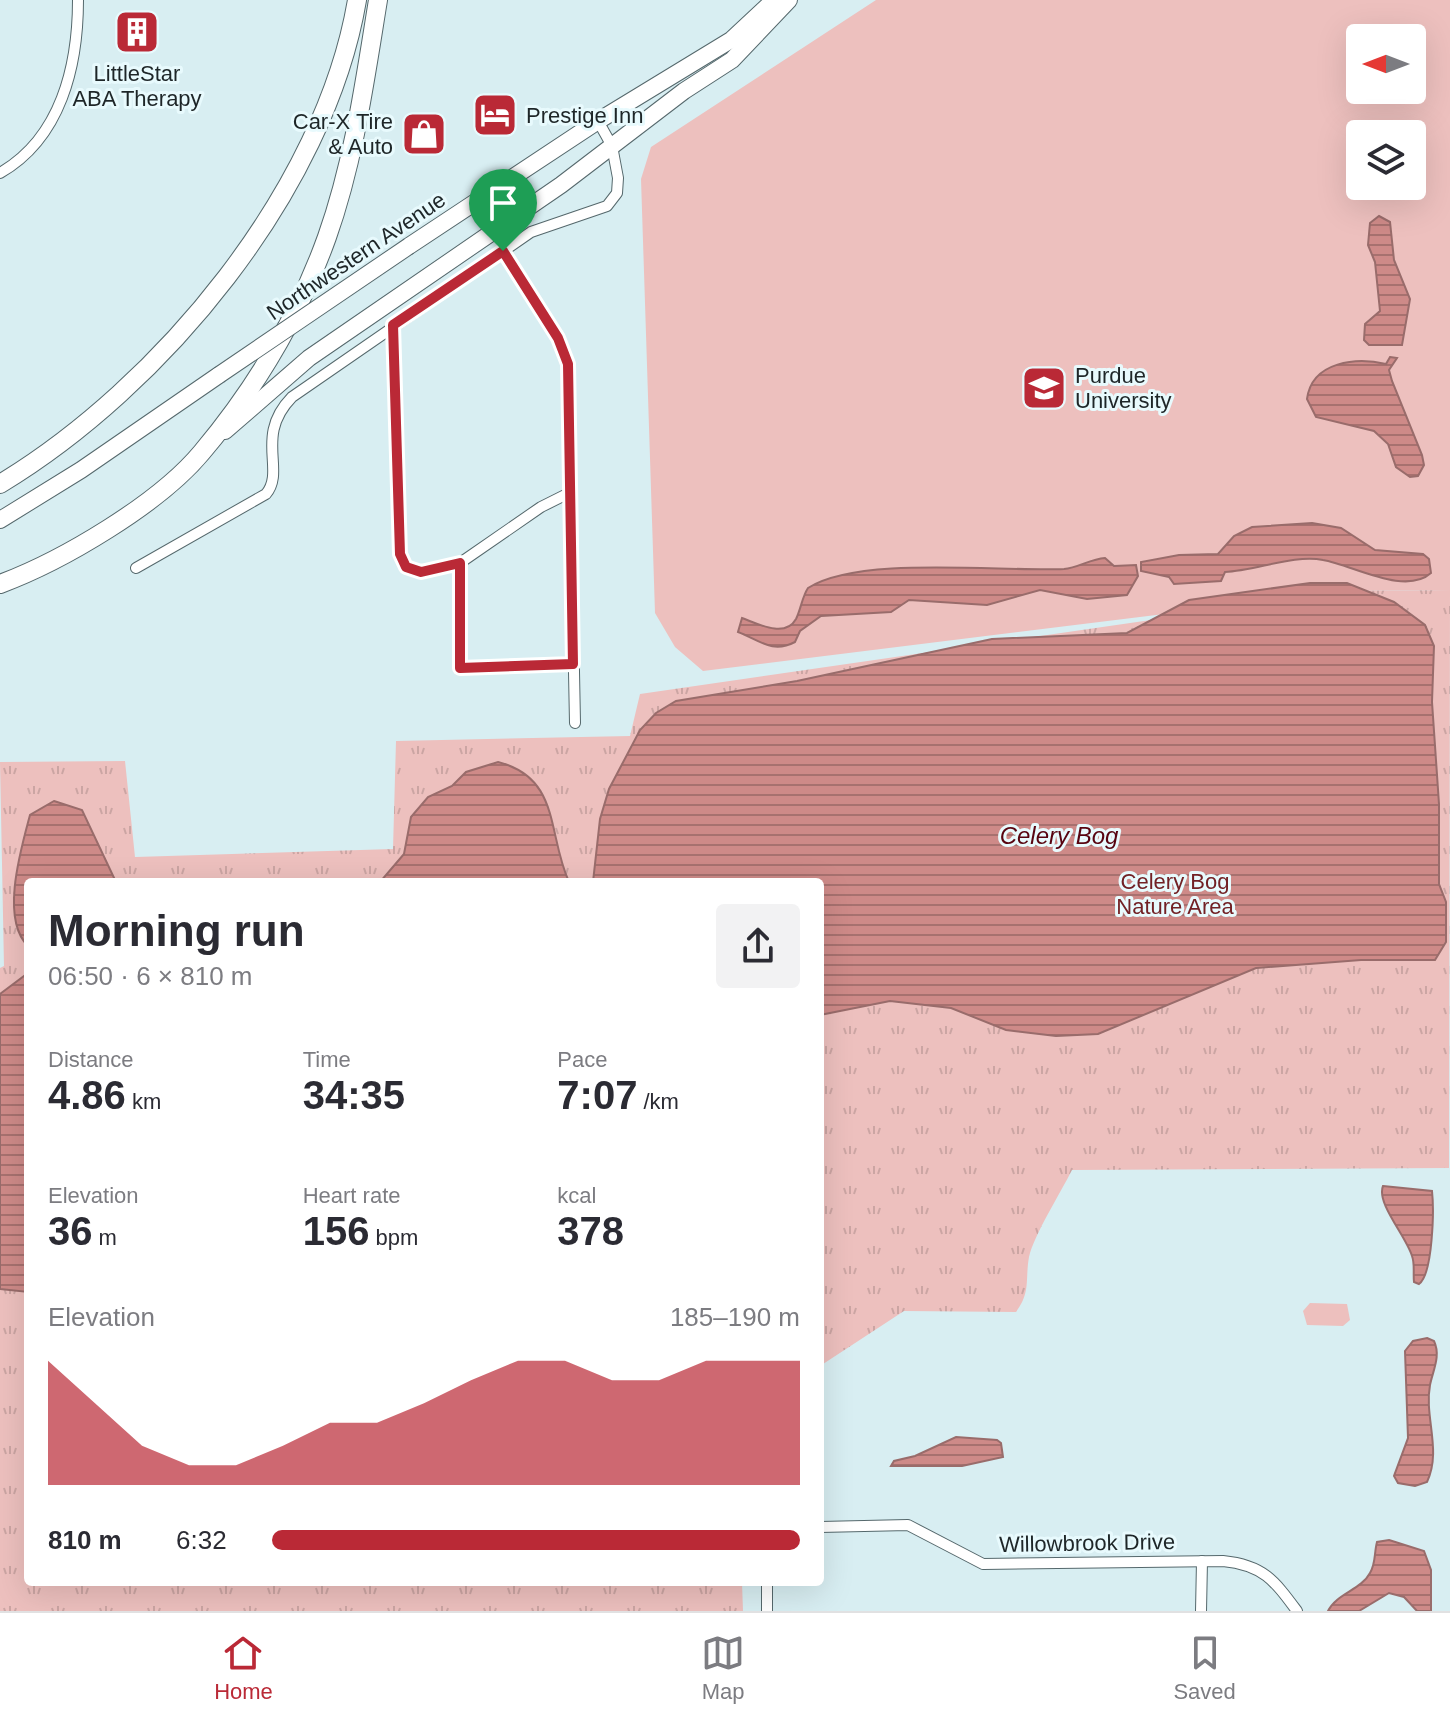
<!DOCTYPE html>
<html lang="en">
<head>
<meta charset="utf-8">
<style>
  :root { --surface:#fff; --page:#f2f2f3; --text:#2b2b33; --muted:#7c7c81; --line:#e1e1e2; --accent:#ba2936 }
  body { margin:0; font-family:Helvetica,sans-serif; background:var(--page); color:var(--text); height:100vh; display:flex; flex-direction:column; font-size:30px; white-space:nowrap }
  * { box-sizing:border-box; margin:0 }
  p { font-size:26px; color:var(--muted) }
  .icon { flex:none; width:44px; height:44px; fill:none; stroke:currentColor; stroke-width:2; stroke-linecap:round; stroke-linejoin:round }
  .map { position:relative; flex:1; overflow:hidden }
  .panel { position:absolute; left:24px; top:878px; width:800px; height:708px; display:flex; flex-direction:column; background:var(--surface); border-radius:8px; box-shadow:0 8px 32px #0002 }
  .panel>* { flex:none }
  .needle { width:52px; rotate:270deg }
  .tools { position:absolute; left:1346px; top:24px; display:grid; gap:16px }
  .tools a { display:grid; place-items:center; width:80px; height:80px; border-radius:8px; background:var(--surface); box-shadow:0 8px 32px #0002; font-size:40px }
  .pin { position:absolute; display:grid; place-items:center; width:68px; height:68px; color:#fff; margin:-82px -34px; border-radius:50% 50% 50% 0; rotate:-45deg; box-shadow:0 0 8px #0007 }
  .pin .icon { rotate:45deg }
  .round { display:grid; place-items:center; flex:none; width:84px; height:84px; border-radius:8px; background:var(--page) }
  .headline { display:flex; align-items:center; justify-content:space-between; height:136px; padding:0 24px }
  h1 { font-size:44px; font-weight:600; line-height:60px }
  .stats { display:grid; grid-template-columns:repeat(3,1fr); gap:12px; height:136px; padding:8px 24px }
  .stats div { display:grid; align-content:center }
  .stats b { font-size:40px; font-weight:600 }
  .stats small { font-size:22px; font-weight:400 }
  .stats p { font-size:22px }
  .chart { height:224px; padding:16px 24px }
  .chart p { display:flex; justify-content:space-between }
  .chart svg { width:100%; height:144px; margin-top:8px; fill:var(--accent); opacity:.7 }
  ul { padding:0 24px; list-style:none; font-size:26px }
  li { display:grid; grid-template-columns:128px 96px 1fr; align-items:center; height:60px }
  li i { height:20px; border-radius:10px; background:var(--accent) }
  .tabs { display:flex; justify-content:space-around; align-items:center; height:112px; border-top:2px solid var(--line); background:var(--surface); font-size:22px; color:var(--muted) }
  .tabs a { display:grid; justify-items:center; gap:4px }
  .tabs .selected { color:var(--accent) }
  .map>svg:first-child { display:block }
  .grass { fill:#edc0be; fill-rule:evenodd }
  .park { fill:url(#park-tufts) }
  .water { fill:url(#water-rules); stroke:#996c6b; stroke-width:2 }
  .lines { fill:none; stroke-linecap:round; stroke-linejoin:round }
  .street-casing { stroke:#55686c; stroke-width:12 }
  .primary-casing { stroke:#55686c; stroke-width:18 }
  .highway-casing { stroke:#55686c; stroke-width:20 }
  .street { stroke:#fff; stroke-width:10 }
  .primary { stroke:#fff; stroke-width:16 }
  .highway { stroke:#fff; stroke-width:18 }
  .primary-bridge-casing { stroke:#55686c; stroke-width:18; stroke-linecap:butt }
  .primary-bridge { stroke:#fff; stroke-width:16 }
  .route-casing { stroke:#fff; stroke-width:16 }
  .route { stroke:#ba2936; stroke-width:10 }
  .labels { text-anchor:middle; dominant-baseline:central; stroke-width:6; stroke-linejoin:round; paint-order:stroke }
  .poi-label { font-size:22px; fill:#1e2628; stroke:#e8fafd; text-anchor:start }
  .street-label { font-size:22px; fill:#1e2628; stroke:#e8fafd }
  .park-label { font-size:22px; fill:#722125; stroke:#e8fafd }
  .water-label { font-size:24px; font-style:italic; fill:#580410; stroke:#e8fafd }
</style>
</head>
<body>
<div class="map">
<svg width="1450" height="1611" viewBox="0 0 1450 1611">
  <defs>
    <pattern id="park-tufts" width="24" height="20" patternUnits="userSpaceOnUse" patternTransform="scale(2)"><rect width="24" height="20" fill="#edc0be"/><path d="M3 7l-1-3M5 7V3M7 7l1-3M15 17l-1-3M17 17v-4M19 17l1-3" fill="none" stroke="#cba5a3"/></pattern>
    <pattern id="water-rules" width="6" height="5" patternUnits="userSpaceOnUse" patternTransform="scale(2)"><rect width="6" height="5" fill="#ce8a88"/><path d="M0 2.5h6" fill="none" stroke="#a7716f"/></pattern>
  </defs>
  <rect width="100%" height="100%" fill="#d8eef2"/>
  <!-- grass -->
  <g class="grass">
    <path d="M 876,0 L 1450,0 L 1450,590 L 1351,591 L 703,671 L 675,647 L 655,613 L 641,179 L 651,147 ZM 1360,38 L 1412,38 L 1412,90 L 1360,90 ZM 1360,134 L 1412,134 L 1412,186 L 1360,186 Z"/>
    <polygon points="1310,1303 1347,1304 1350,1320 1343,1326 1307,1325 1303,1311"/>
  </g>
  <!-- park -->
  <path class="park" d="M 1450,590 L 1449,1168 L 1072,1170 C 1061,1192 1034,1235 1029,1257 C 1025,1279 1031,1292 1016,1312 L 904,1311 L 820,1366 L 820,882 L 28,882 L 28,1582 L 742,1582 L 743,1611 L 0,1611 L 0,968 L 4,966 L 0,762 L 125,761 L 135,857 L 393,849 L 396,741 L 630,736 L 640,694 L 1351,591 Z"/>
  <!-- water -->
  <g class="water">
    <polygon points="1379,216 1390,222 1394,260 1410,299 1402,345 1369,345 1364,340 1365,324 1380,311 1375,262 1368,245 1370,223"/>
    <path d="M 1390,357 L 1397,358 L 1389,370 L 1392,381 L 1422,455 L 1424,465 L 1418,476 L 1410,477 L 1396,467 L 1388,444 L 1374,431 L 1316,417 L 1307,399 C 1312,361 1357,357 1386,364 Z"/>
    <path d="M 1312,523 L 1341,528 L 1375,550 L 1423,554 L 1429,559 L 1431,573 C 1405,596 1353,565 1323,560 C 1294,554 1255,571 1225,572 L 1221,581 L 1174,584 L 1169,577 L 1141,571 L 1141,562 L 1179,555 L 1218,554 L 1234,536 L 1252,527 Z"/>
    <path d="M 1105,558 L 1114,566 L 1136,565 L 1138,576 L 1127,595 L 1087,599 L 1040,590 L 987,605 L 909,600 L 891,612 L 821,616 L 800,631 L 795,642 C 772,654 759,640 738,632 L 742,618 C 756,623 785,639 796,619 C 801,609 802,597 808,588 C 859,555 1001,572 1064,569 C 1078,568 1090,559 1105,558 Z"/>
    <polygon points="1310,583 1347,583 1394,602 1425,625 1434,646 1432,702 1439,804 1439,884 1446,902 1446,942 1435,960 1361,960 1256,968 1098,1034 1056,1036 1006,1030 951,1008 890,1001 820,1015 820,882 593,882 600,819 609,789 640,730 656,713 676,701 797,681 992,639 1127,633 1189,600"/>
    <path d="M 498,762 C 561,778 547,834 569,882 L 380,882 L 404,854 L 411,817 L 428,797 L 452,786 L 466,772 Z"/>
    <path d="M 54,801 L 82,810 L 116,882 L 28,882 L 28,946 C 0,919 21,849 30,815 Z"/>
    <polygon points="28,973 28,1292 0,1289 0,994"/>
    <path d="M 1383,1186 L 1432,1191 C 1434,1209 1433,1274 1419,1284 L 1414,1282 C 1413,1273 1415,1264 1412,1256 C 1406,1236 1376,1203 1383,1186 Z"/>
    <path d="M 1427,1338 L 1434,1341 C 1441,1356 1433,1370 1430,1385 C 1424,1417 1442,1450 1427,1482 L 1415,1486 L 1398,1483 L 1394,1476 L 1408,1438 L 1405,1351 L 1413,1341 Z"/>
    <polygon points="956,1437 997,1440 1001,1443 1003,1457 962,1466 891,1466 894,1461 915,1456"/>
    <path d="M 1389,1540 L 1424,1551 L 1431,1570 L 1431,1611 L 1417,1611 L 1404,1597 L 1389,1593 L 1359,1611 L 1328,1611 C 1337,1593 1361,1590 1370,1573 C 1376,1563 1374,1553 1377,1542 Z"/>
  </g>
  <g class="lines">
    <!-- street casing -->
    <g class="street-casing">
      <g id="street">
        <path d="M 0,173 C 61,138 78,66 78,0"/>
        <polyline points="503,251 558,338 568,364 575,723"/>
        <polyline points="393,325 400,554 406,567 421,572 460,563"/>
        <polyline points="571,492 541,507 460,563 460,668 573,664"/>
        <path d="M 136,568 L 266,494 C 286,470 254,436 292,397 L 531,232 L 607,206 L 617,193 L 618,178 L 612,146 L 598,121"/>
        <path d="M 820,1527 L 908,1525 L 983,1564 L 1223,1561 C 1263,1565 1274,1580 1297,1611"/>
        <polyline points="767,1611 767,1582"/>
        <polyline points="1201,1611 1202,1561"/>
      </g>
    </g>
    <!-- primary casing -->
    <g class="primary-casing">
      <g id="primary">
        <polyline points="409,246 598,121 731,40 774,0"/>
        <polyline points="225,431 309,358 561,185 684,91 732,60 789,0"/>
        <polyline points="0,520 81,470 219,375"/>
      </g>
    </g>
    <!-- highway casing -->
    <g class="highway-casing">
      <g id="highway">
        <path d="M 0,484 C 161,387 325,190 357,0"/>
        <path d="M 0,584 C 62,561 159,504 202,452 C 255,389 299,315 327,237 C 354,161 365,80 378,0"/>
      </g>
    </g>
    <!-- street -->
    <use href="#street" class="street"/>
    <!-- primary -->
    <use href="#primary" class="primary"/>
    <!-- highway -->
    <use href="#highway" class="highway"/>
    <!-- primary-bridge casing -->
    <g class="primary-bridge-casing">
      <polyline id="primary-bridge" points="219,375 409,246"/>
    </g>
    <!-- primary-bridge -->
    <use href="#primary-bridge" class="primary-bridge"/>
  </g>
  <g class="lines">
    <!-- route casing -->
    <g class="route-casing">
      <polygon id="route" points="503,251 558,338 568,364 573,664 460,668 460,563 421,572 406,567 400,554 393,325"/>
    </g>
    <!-- route -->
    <use href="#route" class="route"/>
  </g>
  <!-- icons -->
  <defs>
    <g id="building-square" transform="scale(2.3)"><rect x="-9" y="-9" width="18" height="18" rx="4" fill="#ba2936" stroke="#e8fafd"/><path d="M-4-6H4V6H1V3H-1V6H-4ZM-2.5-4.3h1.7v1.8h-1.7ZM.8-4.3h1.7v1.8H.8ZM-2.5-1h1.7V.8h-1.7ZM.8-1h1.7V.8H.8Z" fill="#fff"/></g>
    <g id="hotel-square" transform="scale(2.3)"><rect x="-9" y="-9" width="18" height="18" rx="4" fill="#ba2936" stroke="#e8fafd"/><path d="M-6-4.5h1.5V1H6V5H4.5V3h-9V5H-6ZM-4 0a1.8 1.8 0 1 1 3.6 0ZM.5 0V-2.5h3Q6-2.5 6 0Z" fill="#fff"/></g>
    <g id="shop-square" transform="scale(2.3)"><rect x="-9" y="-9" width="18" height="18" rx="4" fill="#ba2936" stroke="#e8fafd"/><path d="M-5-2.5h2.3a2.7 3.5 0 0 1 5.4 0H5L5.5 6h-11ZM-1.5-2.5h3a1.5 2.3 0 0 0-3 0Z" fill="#fff"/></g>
    <g id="university-square" transform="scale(2.3)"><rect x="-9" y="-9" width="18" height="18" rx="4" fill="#ba2936" stroke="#e8fafd"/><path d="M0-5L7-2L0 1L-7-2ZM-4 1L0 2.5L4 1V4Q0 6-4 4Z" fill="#fff"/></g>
  </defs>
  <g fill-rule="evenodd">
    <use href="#building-square" x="137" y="32"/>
    <use href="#hotel-square" x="495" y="115"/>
    <use href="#shop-square" x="424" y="134"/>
    <use href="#university-square" x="1044" y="388"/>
  </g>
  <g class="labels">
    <!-- poi labels -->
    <g class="poi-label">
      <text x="137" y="73" text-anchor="middle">LittleStar<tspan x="137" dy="25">ABA Therapy</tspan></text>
      <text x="526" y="115">Prestige Inn</text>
      <text x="393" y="121" text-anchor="end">Car-X Tire<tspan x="393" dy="25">&amp; Auto</tspan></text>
      <text x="1075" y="375">Purdue<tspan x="1075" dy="25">University</tspan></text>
    </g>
    <!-- street labels -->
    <g class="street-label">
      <text transform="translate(356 256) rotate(-34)">Northwestern Avenue</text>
      <text transform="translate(1087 1543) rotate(-1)">Willowbrook Drive</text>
    </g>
    <!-- park labels -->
    <g class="park-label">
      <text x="1175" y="881">Celery Bog<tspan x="1175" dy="25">Nature Area</tspan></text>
    </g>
    <!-- water labels -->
    <g class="water-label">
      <text x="1059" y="835">Celery Bog</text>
    </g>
  </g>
</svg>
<div class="tools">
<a><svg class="needle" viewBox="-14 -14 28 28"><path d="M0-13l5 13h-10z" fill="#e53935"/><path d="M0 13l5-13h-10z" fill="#7c7c81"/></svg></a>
<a><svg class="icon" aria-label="layers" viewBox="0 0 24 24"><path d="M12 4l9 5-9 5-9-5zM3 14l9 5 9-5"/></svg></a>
</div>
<div class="pin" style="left:503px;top:251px;background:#1e9e55"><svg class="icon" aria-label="arrive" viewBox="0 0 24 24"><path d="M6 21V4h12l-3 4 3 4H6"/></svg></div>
<section class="panel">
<div class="headline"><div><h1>Morning run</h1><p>06:50 · 6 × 810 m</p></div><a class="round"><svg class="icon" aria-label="share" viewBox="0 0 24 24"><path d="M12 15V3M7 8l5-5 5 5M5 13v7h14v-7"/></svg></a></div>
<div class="stats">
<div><p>Distance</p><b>4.86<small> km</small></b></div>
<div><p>Time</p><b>34:35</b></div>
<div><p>Pace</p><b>7:07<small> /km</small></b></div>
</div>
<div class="stats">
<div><p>Elevation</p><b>36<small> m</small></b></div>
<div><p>Heart rate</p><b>156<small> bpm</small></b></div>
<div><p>kcal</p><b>378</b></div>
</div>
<div class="chart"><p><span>Elevation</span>185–190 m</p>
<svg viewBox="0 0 160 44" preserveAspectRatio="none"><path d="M0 44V6L10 19L20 32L30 38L40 38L50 32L60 25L70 25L80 19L90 12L100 6L110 6L120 12L130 12L140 6L150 6L160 6V44z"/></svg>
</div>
<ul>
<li><b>810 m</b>6:32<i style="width:100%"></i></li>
</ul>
</section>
</div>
<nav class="tabs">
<a class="selected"><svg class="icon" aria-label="home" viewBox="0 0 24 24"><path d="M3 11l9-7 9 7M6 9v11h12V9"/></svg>Home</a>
<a><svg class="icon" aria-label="map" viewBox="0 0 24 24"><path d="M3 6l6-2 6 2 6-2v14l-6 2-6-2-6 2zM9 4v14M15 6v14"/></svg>Map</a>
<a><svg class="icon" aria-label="saved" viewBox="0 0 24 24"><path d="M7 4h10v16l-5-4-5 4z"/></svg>Saved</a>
</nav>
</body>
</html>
